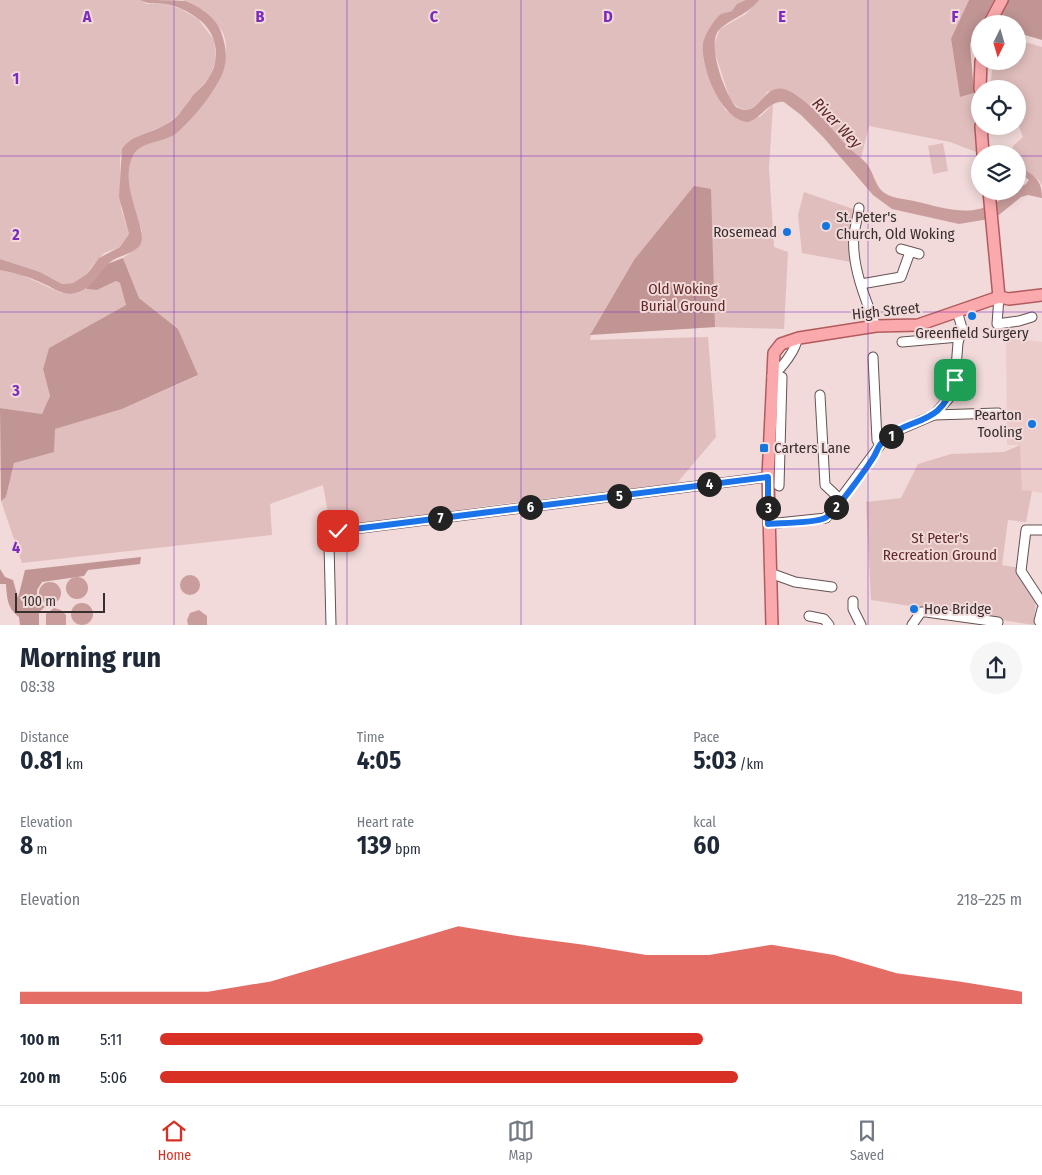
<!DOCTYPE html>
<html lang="en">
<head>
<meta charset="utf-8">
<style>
  :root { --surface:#fff; --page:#f6f6f7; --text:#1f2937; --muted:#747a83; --line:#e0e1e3; --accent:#d93025 }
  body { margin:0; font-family:"Fira Sans Condensed",sans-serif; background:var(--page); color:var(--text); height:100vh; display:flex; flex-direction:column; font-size:19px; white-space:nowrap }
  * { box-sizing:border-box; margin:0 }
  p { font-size:16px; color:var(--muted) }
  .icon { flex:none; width:28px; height:28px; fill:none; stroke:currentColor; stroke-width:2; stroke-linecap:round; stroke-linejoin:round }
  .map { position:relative; height:625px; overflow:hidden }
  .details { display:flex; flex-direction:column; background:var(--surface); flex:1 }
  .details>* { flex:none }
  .needle { width:32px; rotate:185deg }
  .fabs { position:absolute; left:971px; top:15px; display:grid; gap:10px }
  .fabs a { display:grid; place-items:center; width:55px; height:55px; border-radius:50%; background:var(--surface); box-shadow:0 2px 12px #0003; font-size:25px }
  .scale { position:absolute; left:15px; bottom:12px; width:90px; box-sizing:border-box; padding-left:5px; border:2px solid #372e2e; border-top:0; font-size:14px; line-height:18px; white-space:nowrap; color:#372e2e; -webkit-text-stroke:4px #f1dad9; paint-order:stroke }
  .pin { position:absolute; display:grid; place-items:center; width:42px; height:42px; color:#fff; margin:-21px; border-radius:10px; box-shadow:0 2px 8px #0006 }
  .km { position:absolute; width:25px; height:25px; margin:-12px; border-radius:50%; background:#222; color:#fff; font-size:14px; line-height:25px; text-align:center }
  .round { display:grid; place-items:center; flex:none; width:52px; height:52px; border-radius:26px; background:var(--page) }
  .summary { display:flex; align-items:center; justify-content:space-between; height:85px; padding:0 20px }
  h1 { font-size:28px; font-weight:700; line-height:38px }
  .metrics { display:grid; grid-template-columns:repeat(3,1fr); gap:8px; height:85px; padding:5px 20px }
  .metrics div { display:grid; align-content:center }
  .metrics b { font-size:25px; font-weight:700 }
  .metrics small { font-size:14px; font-weight:400 }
  .metrics p { font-size:14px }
  .chart { height:140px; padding:10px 20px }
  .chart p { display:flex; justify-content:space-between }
  .chart svg { width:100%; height:90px; margin-top:5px; fill:var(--accent); opacity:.7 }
  ul { padding:0 20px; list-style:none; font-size:16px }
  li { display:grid; grid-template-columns:80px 60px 1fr; align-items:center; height:38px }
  li i { height:12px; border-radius:6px; background:var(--accent) }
  .dock { display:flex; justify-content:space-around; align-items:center; height:70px; border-top:1px solid var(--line); background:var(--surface); font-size:14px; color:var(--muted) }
  .dock a { display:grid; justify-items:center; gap:2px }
  .dock .current { color:var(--accent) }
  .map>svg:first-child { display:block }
  .built { fill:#ebcccb }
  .green { fill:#e0bebd }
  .forest { fill:#c09594 }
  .water { fill:#c99d9c }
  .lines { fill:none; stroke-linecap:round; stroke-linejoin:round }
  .minor-casing { stroke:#665252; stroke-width:11 }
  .major-casing { stroke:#b35a5d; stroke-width:14 }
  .minor { stroke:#fff; stroke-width:9 }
  .major { stroke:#faaaad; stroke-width:11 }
  .route-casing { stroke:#fff; stroke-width:10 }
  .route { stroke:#1a73e8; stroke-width:6 }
  .grid { fill:none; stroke:#7b2cbf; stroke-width:1; stroke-opacity:0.55 }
  .poi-dot { fill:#1476de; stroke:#f1dad9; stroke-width:2 }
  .labels { text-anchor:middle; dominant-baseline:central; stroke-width:4; stroke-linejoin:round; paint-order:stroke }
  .poi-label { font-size:15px; fill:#372e2e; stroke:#f1dad9; text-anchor:start }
  .park-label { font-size:15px; fill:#602829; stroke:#f1dad9 }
  .street-label { font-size:15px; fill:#372e2e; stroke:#f1dad9 }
  .water-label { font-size:16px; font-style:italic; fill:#5d2527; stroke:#f1dad9 }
  .grid-label { font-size:16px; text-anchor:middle; font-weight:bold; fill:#7b2cbf; stroke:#f1dad9; stroke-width:4; stroke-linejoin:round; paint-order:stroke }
</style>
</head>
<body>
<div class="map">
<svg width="1042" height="625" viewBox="0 0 1042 625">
  <rect width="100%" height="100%" fill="#f1dad9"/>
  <!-- built -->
  <polygon class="built" points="1006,338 1042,342 1042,493 1022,490 1020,445 1007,445"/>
  <!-- green -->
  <g class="green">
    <polygon points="0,0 140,0 147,4 166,4 181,9 198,19 214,40 216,59 210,77 189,100 183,110 166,125 136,137 120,156 121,208 129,234 120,247 104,253 91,267 87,274 73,283 62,284 40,272 0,259"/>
    <path d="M 183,0 L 746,0 L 732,11 L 720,15 C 715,22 708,30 705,38 C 696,61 716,91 726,111 L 760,117 L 773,104 L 769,168 L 774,247 L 788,252 L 784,329 L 715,327 L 634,332 L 634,260 L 592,331 L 590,340 L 708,337 L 716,437 L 677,483 L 486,506 L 331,529 L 323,485 L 270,504 L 272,535 L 22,563 L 1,501 L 6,497 L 14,463 L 54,429 L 122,409 L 197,376 L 178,329 L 139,298 L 123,258 L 130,253 L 142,231 C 133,208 121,178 134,154 C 140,142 162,142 174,135 C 198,119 239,60 222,31 C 217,22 193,7 183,0 Z"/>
    <path d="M 758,0 L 969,0 L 951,40 L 960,97 L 974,93 L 976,152 L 950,142 L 869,126 L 861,158 L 844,143 L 768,91 C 757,106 746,120 730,99 L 713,47 L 720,29 L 746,14 Z"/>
    <polygon points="1018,40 1042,47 1042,186 1039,180 1020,167 1018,154 1011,154 1013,146 1023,137 1018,124 1018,89 990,89 993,61 1018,61"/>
    <polygon points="943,143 948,171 933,174 928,146"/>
    <polygon points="804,192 853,209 851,262 802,253 798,215"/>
    <polygon points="0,270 22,275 61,293 76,292 86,289 97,290 116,281 120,283 126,305 49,348 43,369 50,396 42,414 0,408"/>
    <polygon points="1020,445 1022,490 1032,491 1026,522 1008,520 1002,565 1019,568 1036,598 1034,625 871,600 866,502 901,498 918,464 951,454 1004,452"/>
  </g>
  <!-- forest -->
  <g class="forest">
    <polygon points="969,0 994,0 970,44 974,93 960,97 951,39"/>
    <polygon points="1007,0 1042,0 1042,40 1018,33 1018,24 995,24"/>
    <polygon points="694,186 711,189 715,327 590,335 634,260"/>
    <polygon points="123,258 139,298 178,329 198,375 122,409 55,429 54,452 14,463 6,497 1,501 0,408 42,414 50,396 43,369 49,348 126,305 120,283 116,281 97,290 86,289 107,264"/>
    <path d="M 141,557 L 140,564 L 88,570 L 84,576 L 42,582 L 37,590 L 37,600 L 45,607 L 39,612 L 39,625 L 20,625 L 19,617 C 7,608 7,598 6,584 L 0,584 L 0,569 L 5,577 L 13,580 L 18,598 L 25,570 Z"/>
  </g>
  <!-- water -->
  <g class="water">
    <path d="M 140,0 C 153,0 173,0 185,1 C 201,7 218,19 222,35 C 226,47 227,57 224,69 C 219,87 190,124 174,135 C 163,142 141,142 134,154 C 116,185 150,230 140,245 C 131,256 117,255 108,264 C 99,271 96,283 85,289 C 65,300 57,289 40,282 C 27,276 14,273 0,270 L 0,259 L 40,272 L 62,284 L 73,283 L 87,274 L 99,258 L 120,247 L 129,234 L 119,197 L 122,149 C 132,134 150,134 165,125 C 177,119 183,109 191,98 C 196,91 204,86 208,79 C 222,59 217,31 197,18 C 188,11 177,6 166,4 C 156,3 149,5 140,0 Z"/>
    <path d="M 746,0 L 759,0 C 746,16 731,18 719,30 C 706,44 725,94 736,107 C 762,122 762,74 793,93 C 814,106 829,126 845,144 C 852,151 860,156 867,164 C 873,172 875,184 882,191 C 889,198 904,199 914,201 C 941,207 968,218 995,203 C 1007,197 1015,190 1026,184 L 1029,180 L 1018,172 L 1018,166 C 1033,175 1042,178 1042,198 L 1028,195 L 1021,197 L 995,218 L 959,224 L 892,209 L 873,195 L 824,138 L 801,115 L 784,102 C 770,100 761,118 748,122 C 722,121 700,67 703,44 C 704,36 714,19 721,14 C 724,13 729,12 732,11 L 737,4 Z"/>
    <circle cx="190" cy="585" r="10"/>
    <circle cx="77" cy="588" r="11"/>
    <circle cx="50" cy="593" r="11"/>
    <circle cx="82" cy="614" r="11"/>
    <polygon points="54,608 61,610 66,615 66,625 46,625 46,614"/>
    <polygon points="199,610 207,616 207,625 188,625 187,620 190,613"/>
  </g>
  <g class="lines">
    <!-- minor casing -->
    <g class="minor-casing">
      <g id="minor">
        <path d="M 859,208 C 858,217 855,226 854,235 C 851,264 865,299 876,326"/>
        <polyline points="901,249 919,254"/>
        <polyline points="861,284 901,277 910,252"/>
        <polyline points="999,297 997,324 1019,321 1032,317"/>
        <polyline points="902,342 959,337"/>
        <polyline points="873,357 877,440 880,445"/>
        <path d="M 772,376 C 781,369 797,349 797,338"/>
        <polyline points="820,395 825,485 841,500"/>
        <polyline points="934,415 998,413"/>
        <polyline points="779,486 782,377"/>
        <polyline points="768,524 826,518 884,440 899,430 934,415 949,398 955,380 958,343 962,328 957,311"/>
        <polyline points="1042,530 1026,530 1021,571 1042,603"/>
        <polyline points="770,573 795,582 832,587"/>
        <polyline points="853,601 853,609 861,625"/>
        <polyline points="1042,609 1039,621 1042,625"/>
        <polyline points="809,616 824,619 829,625"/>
        <polyline points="331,625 329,544 338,531 768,477"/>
        <polyline points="912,625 921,612 926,612 998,622 997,625"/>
      </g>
    </g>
    <!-- major casing -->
    <g class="major-casing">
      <g id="major">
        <polyline points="989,24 1002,0"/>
        <polyline points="980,89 981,61"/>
        <polyline points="981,126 983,154"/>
        <polyline points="989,191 999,297"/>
        <polyline points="772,625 768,477 774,353 781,344 799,338 876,326 918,325 999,297 1009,299 1042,295"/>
      </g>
    </g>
    <!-- minor -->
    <use href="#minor" class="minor"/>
    <!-- major -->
    <use href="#major" class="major"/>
  </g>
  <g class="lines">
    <!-- route casing -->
    <g class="route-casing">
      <path id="route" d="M 338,531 L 768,477 L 768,524 C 780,523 816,523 825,518 C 834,514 866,469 873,458 C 876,454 877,449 880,445 C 906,413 940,432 955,380"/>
    </g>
    <!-- route -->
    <use href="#route" class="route"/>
  </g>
  <!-- grid -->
  <path class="grid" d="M 174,0 L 174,625M 347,0 L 347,625M 521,0 L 521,625M 695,0 L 695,625M 868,0 L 868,625M 0,156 L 980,156M 1018,156 L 1042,156M 0,312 L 1042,312M 0,469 L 1042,469"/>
  <!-- markers -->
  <g class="poi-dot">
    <circle cx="826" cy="226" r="5"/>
    <circle cx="787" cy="232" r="5"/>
    <circle cx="972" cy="316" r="5"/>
    <circle cx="1032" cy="424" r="5"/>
    <rect x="759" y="443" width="10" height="10" rx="2.5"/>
    <circle cx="914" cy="609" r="5"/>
  </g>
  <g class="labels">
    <!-- poi labels -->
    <g class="poi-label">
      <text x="836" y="217">St. Peter's<tspan x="836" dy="17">Church, Old Woking</tspan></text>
      <text x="777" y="232" text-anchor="end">Rosemead</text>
      <text x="972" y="333" text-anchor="middle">Greenfield Surgery</text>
      <text x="1022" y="415" text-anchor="end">Pearton<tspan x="1022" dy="17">Tooling</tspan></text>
      <text x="774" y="448">Carters Lane</text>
      <text x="924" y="609">Hoe Bridge</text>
    </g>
    <!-- park labels -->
    <g class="park-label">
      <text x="683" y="289">Old Woking<tspan x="683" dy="17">Burial Ground</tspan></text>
      <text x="940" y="538">St Peter's<tspan x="940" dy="17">Recreation Ground</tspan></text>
    </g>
    <!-- street labels -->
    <g class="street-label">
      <text transform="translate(886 311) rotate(-6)">High Street</text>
    </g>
    <!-- water labels -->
    <g class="water-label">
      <text transform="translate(837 123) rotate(46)">River Wey</text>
    </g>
  </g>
  <g class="grid-label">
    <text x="87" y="22">A</text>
    <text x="260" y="22">B</text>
    <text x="434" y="22">C</text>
    <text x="608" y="22">D</text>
    <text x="782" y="22">E</text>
    <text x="955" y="22">F</text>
    <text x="16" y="84">1</text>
    <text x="16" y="240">2</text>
    <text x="16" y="396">3</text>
    <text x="16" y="553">4</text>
  </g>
</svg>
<div class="fabs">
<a><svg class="needle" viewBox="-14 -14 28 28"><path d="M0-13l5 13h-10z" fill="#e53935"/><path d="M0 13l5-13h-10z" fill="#747a83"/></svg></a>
<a><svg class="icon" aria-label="locate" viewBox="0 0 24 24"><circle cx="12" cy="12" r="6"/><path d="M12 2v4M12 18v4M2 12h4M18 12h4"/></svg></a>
<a><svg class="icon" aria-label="layers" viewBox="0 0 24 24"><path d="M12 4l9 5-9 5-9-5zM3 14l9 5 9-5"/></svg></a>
</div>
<div class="scale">100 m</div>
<div class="pin" style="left:955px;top:380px;background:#1e9e55"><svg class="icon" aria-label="arrive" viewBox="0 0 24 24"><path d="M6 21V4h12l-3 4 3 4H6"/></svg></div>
<div class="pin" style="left:338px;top:531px;background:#d93025"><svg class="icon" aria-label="check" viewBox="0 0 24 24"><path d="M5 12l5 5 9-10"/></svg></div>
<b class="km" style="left:891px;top:436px">1</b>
<b class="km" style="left:836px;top:507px">2</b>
<b class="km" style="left:768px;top:508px">3</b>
<b class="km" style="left:709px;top:484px">4</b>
<b class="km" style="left:619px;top:496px">5</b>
<b class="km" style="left:530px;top:507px">6</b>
<b class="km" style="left:440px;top:518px">7</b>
</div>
<section class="details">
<div class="summary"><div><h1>Morning run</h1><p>08:38</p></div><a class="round"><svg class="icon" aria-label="share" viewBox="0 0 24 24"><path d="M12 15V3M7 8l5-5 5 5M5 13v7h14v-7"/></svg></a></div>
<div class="metrics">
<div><p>Distance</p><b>0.81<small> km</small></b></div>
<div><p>Time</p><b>4:05</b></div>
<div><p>Pace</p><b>5:03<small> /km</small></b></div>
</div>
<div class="metrics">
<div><p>Elevation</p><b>8<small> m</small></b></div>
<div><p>Heart rate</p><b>139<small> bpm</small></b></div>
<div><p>kcal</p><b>60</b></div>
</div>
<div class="chart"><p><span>Elevation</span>218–225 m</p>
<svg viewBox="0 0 160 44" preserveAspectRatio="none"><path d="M0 44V38L10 38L20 38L30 38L40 33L50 24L60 15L70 6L80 11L90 15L100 20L110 20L120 15L130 20L140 29L150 33L160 38V44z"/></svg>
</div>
<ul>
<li><b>100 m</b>5:11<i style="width:63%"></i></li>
<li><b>200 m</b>5:06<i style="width:67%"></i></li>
</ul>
</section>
<nav class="dock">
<a class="current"><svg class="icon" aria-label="home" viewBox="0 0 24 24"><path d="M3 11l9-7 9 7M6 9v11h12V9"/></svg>Home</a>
<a><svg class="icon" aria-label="map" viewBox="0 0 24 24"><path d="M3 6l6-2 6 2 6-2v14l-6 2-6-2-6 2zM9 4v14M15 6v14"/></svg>Map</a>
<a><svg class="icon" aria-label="saved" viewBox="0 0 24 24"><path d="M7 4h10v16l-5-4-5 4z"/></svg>Saved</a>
</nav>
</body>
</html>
